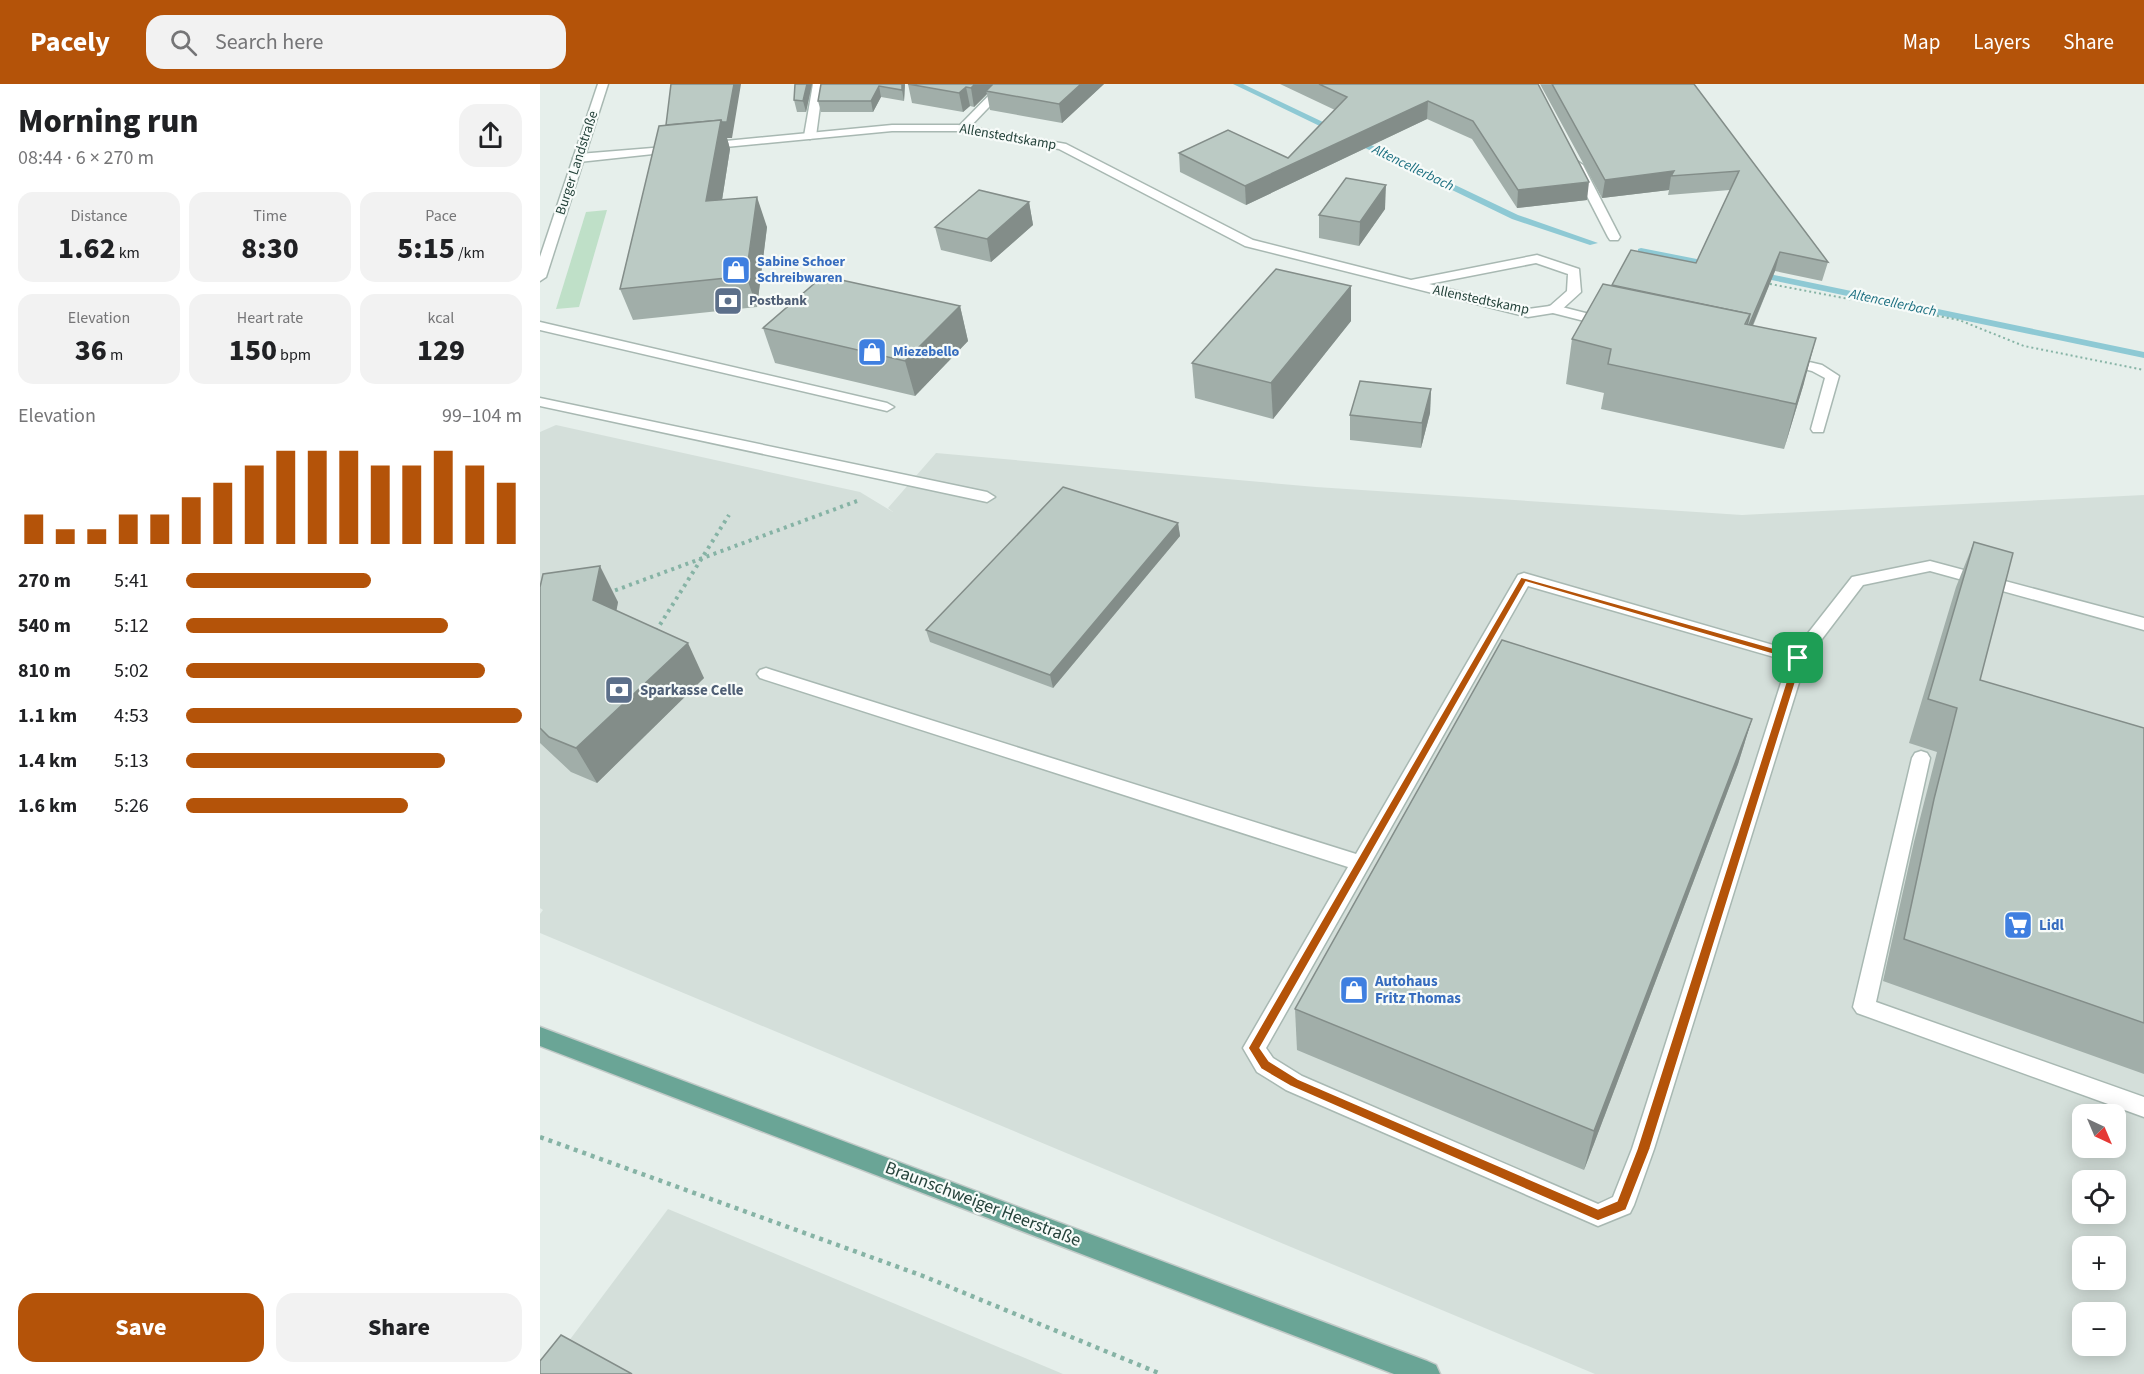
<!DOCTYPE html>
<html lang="en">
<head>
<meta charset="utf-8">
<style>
  :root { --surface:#fff; --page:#f2f2f2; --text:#202124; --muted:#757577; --accent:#b45309 }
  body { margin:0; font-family:"Source Sans 3",sans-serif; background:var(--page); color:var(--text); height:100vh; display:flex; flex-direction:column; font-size:22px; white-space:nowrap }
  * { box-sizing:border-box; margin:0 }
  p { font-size:20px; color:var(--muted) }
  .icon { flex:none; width:33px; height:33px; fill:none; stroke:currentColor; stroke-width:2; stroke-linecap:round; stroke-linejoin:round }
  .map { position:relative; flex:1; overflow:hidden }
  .drawer { display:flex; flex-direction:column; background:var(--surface); width:540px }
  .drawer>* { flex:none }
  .needle { width:39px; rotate:136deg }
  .tools { position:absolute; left:1532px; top:1020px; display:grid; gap:12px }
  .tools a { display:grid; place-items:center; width:54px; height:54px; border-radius:12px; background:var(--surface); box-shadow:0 3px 15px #0003; font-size:30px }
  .pin { position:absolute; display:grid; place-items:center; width:51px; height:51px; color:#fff; margin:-26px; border-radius:12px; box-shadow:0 3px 9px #0006 }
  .round { display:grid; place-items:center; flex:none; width:63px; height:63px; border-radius:18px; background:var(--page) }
  .overview { display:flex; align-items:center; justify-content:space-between; height:102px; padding:0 18px }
  h1 { font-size:33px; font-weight:800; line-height:45px }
  .figures { display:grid; grid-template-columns:repeat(3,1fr); gap:9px; height:102px; padding:6px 18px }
  .figures div { display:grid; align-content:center; border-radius:15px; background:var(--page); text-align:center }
  .figures b { font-size:30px; font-weight:800 }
  .figures small { font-size:16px; font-weight:400 }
  .figures p { font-size:16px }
  .chart { height:168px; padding:12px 18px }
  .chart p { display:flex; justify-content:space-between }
  .chart svg { width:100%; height:108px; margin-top:6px; stroke:var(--accent); stroke-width:6 }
  .cta { display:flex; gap:12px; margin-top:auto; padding:12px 18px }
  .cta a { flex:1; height:69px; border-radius:18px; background:var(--accent); color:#fff; font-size:24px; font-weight:800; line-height:69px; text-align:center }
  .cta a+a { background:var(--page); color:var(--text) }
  ul { padding:0 18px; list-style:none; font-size:20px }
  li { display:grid; grid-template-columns:96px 72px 1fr; align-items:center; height:45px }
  li i { height:15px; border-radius:8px; background:var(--accent) }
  header { display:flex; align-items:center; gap:36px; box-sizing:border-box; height:84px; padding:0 30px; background:var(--accent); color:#fff }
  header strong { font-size:28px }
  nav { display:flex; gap:33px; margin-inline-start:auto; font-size:21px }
  .search { width:420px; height:54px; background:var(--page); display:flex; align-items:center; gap:15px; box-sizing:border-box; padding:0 21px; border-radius:18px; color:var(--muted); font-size:22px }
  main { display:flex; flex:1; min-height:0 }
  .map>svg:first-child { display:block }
  .built { fill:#d4dfda; fill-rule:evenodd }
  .green { fill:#bfe0c8 }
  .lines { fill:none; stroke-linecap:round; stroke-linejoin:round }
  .stream { fill:#8ec9d4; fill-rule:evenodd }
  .service-casing { stroke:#a8b8b2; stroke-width:3 }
  .minor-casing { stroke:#a8b8b2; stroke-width:3 }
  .tertiary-casing { stroke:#a8b8b2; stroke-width:3 }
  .primary-casing { stroke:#c2cac8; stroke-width:3 }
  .path-far2 { stroke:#86b3a5; stroke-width:2; stroke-dasharray:2 3; stroke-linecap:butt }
  .path-far1 { stroke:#86b3a5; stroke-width:4; stroke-dasharray:3 4.5; stroke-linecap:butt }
  .path { stroke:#86b3a5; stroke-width:4.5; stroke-dasharray:4 5; stroke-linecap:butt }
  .service { fill:#fff; fill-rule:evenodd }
  .minor { fill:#fff; fill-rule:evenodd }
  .tertiary { fill:#fff; fill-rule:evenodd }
  .primary { fill:#6aa596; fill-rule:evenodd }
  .wall { fill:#a1aea9 }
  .shaded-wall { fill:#838d89 }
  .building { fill:#bbcac4; stroke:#838d89; stroke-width:1.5 }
  .route { fill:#b45309; stroke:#fff; stroke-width:1.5; fill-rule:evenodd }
  .labels { text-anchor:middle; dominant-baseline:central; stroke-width:4.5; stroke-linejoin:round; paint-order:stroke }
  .far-street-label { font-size:14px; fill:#24423a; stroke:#f7fbf9 }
  .far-water-label { font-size:14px; font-style:italic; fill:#1c6f80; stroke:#f7fbf9 }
  .far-shop-label { font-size:14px; font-weight:bold; fill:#366cbe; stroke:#f7fbf9; text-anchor:start }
  .far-service-label { font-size:14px; font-weight:bold; fill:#4e5e75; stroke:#f7fbf9; text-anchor:start }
  .service-label { font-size:15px; font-weight:bold; fill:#4e5e75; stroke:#f7fbf9; text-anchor:start }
  .shop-label { font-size:15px; font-weight:bold; fill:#366cbe; stroke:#f7fbf9; text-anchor:start }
  .near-street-label { font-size:18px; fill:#24423a; stroke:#f7fbf9 }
</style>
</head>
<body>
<header>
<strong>Pacely</strong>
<div class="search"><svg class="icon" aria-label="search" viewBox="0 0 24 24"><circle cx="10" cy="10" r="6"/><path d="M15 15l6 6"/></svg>Search here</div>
<nav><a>Map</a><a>Layers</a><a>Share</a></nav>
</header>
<main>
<section class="drawer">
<div class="overview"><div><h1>Morning run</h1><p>08:44 · 6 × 270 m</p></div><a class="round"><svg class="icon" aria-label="share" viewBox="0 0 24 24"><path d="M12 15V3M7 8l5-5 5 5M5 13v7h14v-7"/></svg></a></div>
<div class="figures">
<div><p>Distance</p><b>1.62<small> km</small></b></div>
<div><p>Time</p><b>8:30</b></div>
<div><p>Pace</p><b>5:15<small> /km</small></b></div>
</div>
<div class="figures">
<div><p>Elevation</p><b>36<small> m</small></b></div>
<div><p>Heart rate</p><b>150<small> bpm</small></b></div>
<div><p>kcal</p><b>129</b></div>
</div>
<div class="chart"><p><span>Elevation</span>99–104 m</p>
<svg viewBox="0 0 160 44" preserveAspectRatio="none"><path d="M5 44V32M15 44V38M25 44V38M35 44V32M45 44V32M55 44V25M65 44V19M75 44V12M85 44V6M95 44V6M105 44V6M115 44V12M125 44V12M135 44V6M145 44V12M155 44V19"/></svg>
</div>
<ul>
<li><b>270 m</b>5:41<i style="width:55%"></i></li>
<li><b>540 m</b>5:12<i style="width:78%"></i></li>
<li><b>810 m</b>5:02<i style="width:89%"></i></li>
<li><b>1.1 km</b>4:53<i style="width:100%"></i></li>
<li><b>1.4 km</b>5:13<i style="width:77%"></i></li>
<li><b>1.6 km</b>5:26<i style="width:66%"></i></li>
</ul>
<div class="cta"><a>Save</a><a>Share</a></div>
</section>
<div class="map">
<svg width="1604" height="1290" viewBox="0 0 1604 1290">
  <rect width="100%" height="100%" fill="#e6efeb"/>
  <!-- built -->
  <g class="built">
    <path d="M 16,341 L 320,408 L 353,428 L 348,424 L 396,369 L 776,403 L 1202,431 L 1604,411 L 1604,1290 L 1055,1290 L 0,849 L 0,830 L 3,826 L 0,824 L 0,348 ZM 1542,1030 L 1575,1030 L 1575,1064 L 1542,1064 ZM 1542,1096 L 1575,1096 L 1575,1130 L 1542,1130 ZM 1542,1162 L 1575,1162 L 1575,1196 L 1542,1196 ZM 1542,1228 L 1575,1228 L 1575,1262 L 1542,1262 Z"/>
    <polygon points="128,1125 523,1290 4,1290"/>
  </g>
  <!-- green -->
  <polygon class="green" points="67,126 39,223 16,225 46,128"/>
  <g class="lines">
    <!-- stream -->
    <g class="stream">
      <polygon points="693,0 703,0 978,131 1058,159 1050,161 972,135"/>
      <polygon points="1101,164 1172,178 1177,181 1172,184 1098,169 1098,165"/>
      <polygon points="1215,187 1604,268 1604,274 1212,192 1210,190"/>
    </g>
    <!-- service casing -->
    <g class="service-casing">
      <g id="service">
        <polygon points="273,0 283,0 276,52 270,55 264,52"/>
        <polygon points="460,0 471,0 426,47 418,47 418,43"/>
        <polygon points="1014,221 1073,236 1075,239 1068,243 1009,228 1007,225 1009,222"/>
        <polygon points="0,238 347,319 354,323 347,327 0,246"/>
        <polygon points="1244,272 1282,281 1299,292 1283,348 1273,348 1271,345 1285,294 1272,287 1239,279 1237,276 1239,273"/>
        <polygon points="0,314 447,408 455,413 447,418 0,322"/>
        <path d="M 1390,477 L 1604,534 L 1604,546 L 1390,487 L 1323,501 L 1266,576 L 1114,1065 L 1094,1121 L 1090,1129 L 1058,1142 L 746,1006 L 717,988 L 703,964 L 808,783 L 220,594 L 217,590 L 220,586 L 226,584 L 232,586 L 816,770 L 978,491 L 984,489 L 1254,567 L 1312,493 ZM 988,502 L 1248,577 L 1092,1065 L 1073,1113 L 1058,1120 L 762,992 L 733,974 L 726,964 Z"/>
        <polygon points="1381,667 1387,669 1390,674 1336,918 1604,1013 1604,1033 1317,929 1313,923 1372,674 1375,669"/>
      </g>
    </g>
    <!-- minor casing -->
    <g class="minor-casing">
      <g id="minor">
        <path d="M 352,41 L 418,41 L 526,60 L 713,156 L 871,196 L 997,171 L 1039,185 L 1041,208 L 1019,228 L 988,233 L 705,162 L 519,65 L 418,47 L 352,47 L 165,65 L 159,62 L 165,59 ZM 996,179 L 1028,190 L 1027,207 L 1010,222 L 988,225 L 889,200 Z"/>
        <polygon points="137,62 141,63 141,67 39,78 33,74 39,70"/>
        <polygon points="1037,77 1043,81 1080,153 1078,156 1070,156 1068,153 1031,81"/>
      </g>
    </g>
    <!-- tertiary casing -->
    <g class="tertiary-casing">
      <polygon id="tertiary" points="58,0 68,0 6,193 0,197 0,173"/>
    </g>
    <!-- primary casing -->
    <g class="primary-casing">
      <polygon id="primary" points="0,943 887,1277 896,1281 900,1290 854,1290 0,962"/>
    </g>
    <!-- path-far2 -->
    <polyline class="path-far2" points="1225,199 1419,236 1484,262 1604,286"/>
    <!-- path-far1 -->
    <g class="path-far1">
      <polyline points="68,509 317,417"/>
      <polyline points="116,547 189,431"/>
    </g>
    <!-- path -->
    <polyline class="path" points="0,1053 383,1192 621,1290"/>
    <!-- service -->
    <use href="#service" class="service"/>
    <!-- minor -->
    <use href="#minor" class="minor"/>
    <!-- tertiary -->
    <use href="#tertiary" class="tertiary"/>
    <!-- primary -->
    <use href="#primary" class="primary"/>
  </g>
  <!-- wall -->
  <g class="wall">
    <polygon points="255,0 272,0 266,28 257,28 254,16"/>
    <polygon points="281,0 365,0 364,17 341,13 333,28 281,28 278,17"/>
    <polygon points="368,0 564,0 522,39 450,26 447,10 434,23 430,22 423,28 372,19"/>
    <polygon points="740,0 998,0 1047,116 977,124 932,55 887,35 706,121 640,88 639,69 748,74 795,26"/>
    <polygon points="1000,0 1154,0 1288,178 1282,197 1235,187 1213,242 1264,299 1244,365 1061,325 1064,309 1026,300 1032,255 1072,201 1156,179 1190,106 1128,111 1129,106 1062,114"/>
    <polygon points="119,42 192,54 187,54 190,65 182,116 227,143 217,223 93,236 80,205"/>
    <polygon points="489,118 493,141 451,178 401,166 395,143"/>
    <polygon points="845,125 819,162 779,154 779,131"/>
    <polygon points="811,202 811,237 733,335 655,314 652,279"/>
    <polygon points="420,222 428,257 375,312 235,279 223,244"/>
    <polygon points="891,305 890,329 881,364 810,356 810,331"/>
    <polygon points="638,439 640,452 513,604 390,558 386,546"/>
    <polygon points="1434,458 1440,596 1604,644 1604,990 1343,897 1374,758 1397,668 1369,659 1416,503"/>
    <polygon points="0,503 78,518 76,526 164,594 57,699 31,688 0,659"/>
    <polygon points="1212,635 1198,680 1044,1086 757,966 755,925"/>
  </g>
  <!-- shaded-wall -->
  <g class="shaded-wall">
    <polygon points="194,0 201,0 192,54 187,54 190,65 177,148 166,117 181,36"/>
    <polygon points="267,0 272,0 266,28 263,17"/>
    <polygon points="362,0 365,0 364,17 362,6"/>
    <polygon points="435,0 457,0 446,7 447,10 434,23 431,4"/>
    <polygon points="541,0 564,0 522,39 519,20"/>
    <polygon points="339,2 341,13 333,28 331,17"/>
    <polygon points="426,3 430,22 423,28 419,9"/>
    <polygon points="888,17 887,35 706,121 705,102"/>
    <polygon points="1134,87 1131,92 1129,106 1062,114 1065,96"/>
    <polygon points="1049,98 1047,116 977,124 978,106"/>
    <polygon points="846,101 845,125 819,162 820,138"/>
    <polygon points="217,113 227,143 217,223 206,192"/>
    <polygon points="489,118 493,141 451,178 447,155"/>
    <polygon points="1240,168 1235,187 1204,262 1209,243"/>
    <polygon points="811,202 811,237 733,335 731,299"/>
    <polygon points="420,222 428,257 375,312 365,277"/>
    <polygon points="1276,254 1264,299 1244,365 1256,320"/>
    <polygon points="891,305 890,329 881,364 882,339"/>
    <polygon points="638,439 640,452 513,604 510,591"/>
    <polygon points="60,482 78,518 72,552 53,516"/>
    <polygon points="148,559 164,594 57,699 36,664"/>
    <polygon points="1212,635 1198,680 1044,1086 1054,1047"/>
  </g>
  <!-- building -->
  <g class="building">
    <polygon points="131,0 194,0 187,38 182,38 181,36 126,41"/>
    <polygon points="255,0 267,0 263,17 254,16"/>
    <polygon points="281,0 362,0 362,6 339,2 331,17 278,17"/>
    <polygon points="368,0 435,0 431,4 426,3 419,9"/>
    <polygon points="453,0 541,0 519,20 446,7"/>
    <polygon points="779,0 998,0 1049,98 978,106 933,37 888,17 705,102 639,69 688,46 748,74 807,13"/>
    <polygon points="1012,0 1154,0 1288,178 1240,168 1209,241 1207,241 1210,230 1072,201 1091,166 1156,179 1199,87 1131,92 1134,87 1065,96"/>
    <polygon points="181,36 166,117 217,113 206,192 80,205 119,42"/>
    <polygon points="806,94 846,101 820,138 779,131"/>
    <polygon points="439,106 489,118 447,155 395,143"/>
    <polygon points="736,185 811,202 731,299 652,279"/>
    <polygon points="283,192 420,222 365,277 223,244"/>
    <polygon points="1063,200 1210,230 1205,240 1276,254 1256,320 1068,280 1071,265 1032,255"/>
    <polygon points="820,297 891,305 882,339 810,331"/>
    <polygon points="523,403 638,439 510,591 386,546"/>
    <polygon points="1434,458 1473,469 1440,596 1604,644 1604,939 1364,855 1394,715 1417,624 1388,615"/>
    <polygon points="60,482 53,516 148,559 36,664 9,653 0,644 0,503 3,490"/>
    <polygon points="962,556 1212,635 1054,1047 755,925"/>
    <polygon points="21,1251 92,1290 0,1290 0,1277"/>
  </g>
  <!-- route -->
  <path class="route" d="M 981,493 L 1258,571 L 1263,574 L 1110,1065 L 1086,1126 L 1058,1137 L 750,1002 L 721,985 L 708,964 ZM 986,498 L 1253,576 L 1097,1065 L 1077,1117 L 1058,1125 L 758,995 L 729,977 L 720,964 Z"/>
  <!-- icons -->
  <defs>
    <g id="shop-square" transform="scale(1.5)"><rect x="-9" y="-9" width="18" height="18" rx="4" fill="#3f7fe0" stroke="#f7fbf9"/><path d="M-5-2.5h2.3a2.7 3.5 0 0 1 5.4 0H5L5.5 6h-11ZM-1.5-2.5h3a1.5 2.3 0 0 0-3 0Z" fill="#fff"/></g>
    <g id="bank-square" transform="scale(1.5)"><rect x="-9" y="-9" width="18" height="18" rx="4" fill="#5c6f8a" stroke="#f7fbf9"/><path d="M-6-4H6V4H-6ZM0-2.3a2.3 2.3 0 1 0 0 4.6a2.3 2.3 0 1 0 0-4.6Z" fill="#fff"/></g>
    <g id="supermarket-square" transform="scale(1.5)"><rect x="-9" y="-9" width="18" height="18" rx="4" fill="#3f7fe0" stroke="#f7fbf9"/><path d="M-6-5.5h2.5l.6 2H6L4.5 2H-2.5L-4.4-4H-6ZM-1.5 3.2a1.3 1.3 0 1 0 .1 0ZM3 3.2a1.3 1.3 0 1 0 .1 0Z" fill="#fff"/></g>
  </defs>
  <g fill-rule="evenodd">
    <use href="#shop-square" x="196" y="186"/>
    <use href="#bank-square" x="188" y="217"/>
    <use href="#shop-square" x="332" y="268"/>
    <use href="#bank-square" x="79" y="606"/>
    <use href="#supermarket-square" x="1478" y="841"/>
    <use href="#shop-square" x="814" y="906"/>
  </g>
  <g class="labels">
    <!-- far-street labels -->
    <g class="far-street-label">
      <text transform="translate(468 53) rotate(10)">Allenstedtskamp</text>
      <text transform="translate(37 79) rotate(-72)">Burger Landstraße</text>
      <text transform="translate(941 216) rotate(12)">Allenstedtskamp</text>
    </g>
    <!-- far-water labels -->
    <g class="far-water-label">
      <text transform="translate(873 84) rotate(26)">Altencellerbach</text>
      <text transform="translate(1353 219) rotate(12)">Altencellerbach</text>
    </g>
    <!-- far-shop labels -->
    <g class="far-shop-label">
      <text x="217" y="178">Sabine Schoer<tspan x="217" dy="16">Schreibwaren</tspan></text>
      <text x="353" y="268">Miezebello</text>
    </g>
    <!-- far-service labels -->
    <g class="far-service-label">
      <text x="209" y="217">Postbank</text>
    </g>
    <!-- service labels -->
    <g class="service-label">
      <text x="100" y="606">Sparkasse Celle</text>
    </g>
    <!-- shop labels -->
    <g class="shop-label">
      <text x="1499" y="841">Lidl</text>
      <text x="835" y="897">Autohaus<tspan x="835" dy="17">Fritz Thomas</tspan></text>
    </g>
    <!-- near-street labels -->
    <g class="near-street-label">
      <text transform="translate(443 1120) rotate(21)">Braunschweiger Heerstraße</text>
    </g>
  </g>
</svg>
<div class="tools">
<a><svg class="needle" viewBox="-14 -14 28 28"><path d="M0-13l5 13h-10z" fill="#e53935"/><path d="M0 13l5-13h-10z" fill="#757577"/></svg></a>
<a><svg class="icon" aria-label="locate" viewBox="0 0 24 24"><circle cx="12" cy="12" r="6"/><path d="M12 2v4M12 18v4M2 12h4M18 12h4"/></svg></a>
<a>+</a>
<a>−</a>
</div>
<div class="pin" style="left:1258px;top:574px;background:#1e9e55"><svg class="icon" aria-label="arrive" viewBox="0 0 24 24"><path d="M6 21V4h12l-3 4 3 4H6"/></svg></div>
</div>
</main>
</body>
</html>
